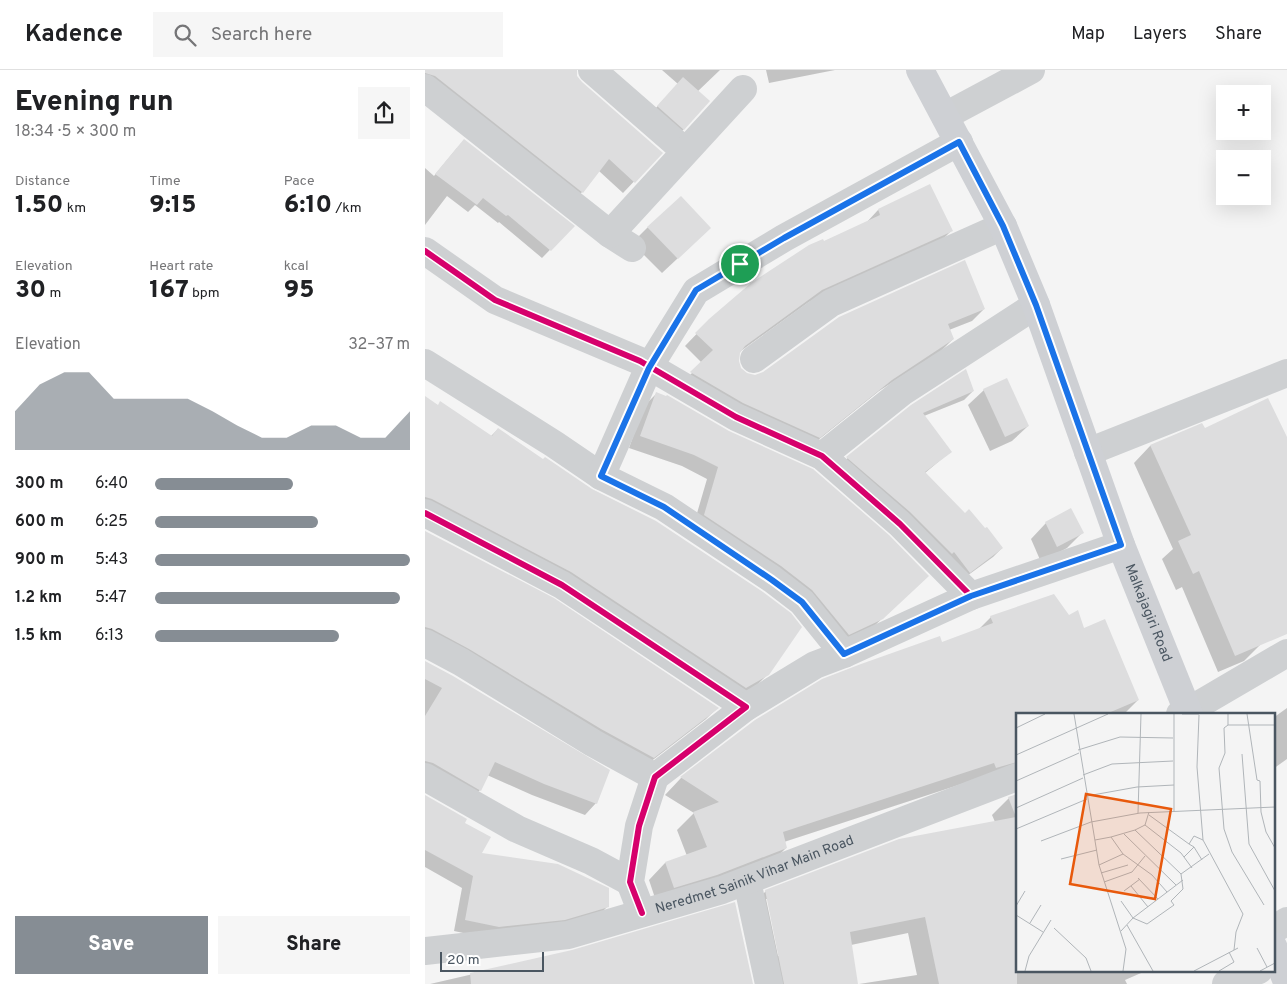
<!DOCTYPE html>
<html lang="en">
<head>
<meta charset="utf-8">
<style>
  :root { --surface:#fff; --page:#f6f6f6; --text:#202124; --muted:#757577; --line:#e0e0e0; --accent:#868d94 }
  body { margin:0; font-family:Overpass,sans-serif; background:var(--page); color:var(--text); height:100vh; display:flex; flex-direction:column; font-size:19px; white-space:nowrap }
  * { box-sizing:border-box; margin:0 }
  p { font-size:16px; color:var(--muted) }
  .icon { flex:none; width:28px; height:28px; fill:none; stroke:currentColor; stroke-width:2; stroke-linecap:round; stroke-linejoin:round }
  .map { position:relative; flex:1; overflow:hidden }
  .sheet { display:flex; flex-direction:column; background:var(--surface); width:425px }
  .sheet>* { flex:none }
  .buttons { position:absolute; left:791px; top:15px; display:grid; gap:10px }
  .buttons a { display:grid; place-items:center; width:55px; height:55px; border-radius:0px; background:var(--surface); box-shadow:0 5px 20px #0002; font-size:25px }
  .scale { position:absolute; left:15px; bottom:12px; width:104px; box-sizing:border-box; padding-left:5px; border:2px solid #4a5661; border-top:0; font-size:14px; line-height:18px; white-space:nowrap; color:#4a5661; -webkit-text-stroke:4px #fff; paint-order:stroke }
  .pin { position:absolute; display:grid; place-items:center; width:42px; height:42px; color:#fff; margin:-21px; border:2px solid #fff; border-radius:50%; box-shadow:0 1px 5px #0007 }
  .round { display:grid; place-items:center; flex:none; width:52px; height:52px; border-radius:0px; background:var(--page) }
  .headline { display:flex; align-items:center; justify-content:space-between; height:85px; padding:0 15px }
  h1 { font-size:28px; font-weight:800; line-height:38px }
  .stats { display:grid; grid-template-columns:repeat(3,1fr); gap:8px; height:85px; padding:5px 15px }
  .stats div { display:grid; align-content:center }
  .stats b { font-size:25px; font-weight:800 }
  .stats small { font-size:14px; font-weight:400 }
  .stats p { font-size:14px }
  .chart { height:140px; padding:10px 15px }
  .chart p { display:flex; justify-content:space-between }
  .chart svg { width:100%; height:90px; margin-top:5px; fill:var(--accent); opacity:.7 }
  .action { display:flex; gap:10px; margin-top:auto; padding:10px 15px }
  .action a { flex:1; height:58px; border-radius:0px; background:var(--accent); color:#fff; font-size:20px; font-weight:800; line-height:58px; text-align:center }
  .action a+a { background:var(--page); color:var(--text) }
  ul { padding:0 15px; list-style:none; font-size:16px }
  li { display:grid; grid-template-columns:80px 60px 1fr; align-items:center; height:38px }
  li i { height:12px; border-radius:6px; background:var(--accent) }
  header { display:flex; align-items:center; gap:30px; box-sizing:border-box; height:70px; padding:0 25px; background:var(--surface); border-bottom:1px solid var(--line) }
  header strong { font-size:24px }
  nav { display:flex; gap:28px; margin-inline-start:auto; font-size:18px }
  .search { width:350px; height:45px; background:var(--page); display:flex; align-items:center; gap:12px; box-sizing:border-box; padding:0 18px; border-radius:0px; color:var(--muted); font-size:19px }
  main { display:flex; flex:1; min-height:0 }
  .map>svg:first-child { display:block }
  .shadow { fill:#0003; fill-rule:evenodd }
  .building { fill:#ddddde }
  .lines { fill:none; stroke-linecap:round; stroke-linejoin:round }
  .minor { stroke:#ced0d2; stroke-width:28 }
  .secondary { stroke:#ced0d4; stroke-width:28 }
  .cycleway-casing { stroke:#fff; stroke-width:9 }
  .cycleway { stroke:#d6006c; stroke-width:6 }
  .route-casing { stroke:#fff; stroke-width:10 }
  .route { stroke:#1a73e8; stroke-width:6 }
  .labels { text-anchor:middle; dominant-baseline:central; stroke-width:5; stroke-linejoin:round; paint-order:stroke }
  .street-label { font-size:14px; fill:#4a5661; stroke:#fff }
  .inset-road { fill:none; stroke:#b0b5b9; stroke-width:1 }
  .view { fill:#e8590c; fill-opacity:0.15; stroke:#e8590c; stroke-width:2.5 }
  .inset-edge { fill:none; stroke:#4a5661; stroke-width:2.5 }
</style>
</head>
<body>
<header>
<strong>Kadence</strong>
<div class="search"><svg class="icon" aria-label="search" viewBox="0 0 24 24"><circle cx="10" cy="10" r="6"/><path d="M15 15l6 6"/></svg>Search here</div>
<nav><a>Map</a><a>Layers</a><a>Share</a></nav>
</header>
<main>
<section class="sheet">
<div class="headline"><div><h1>Evening run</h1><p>18:34 · 5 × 300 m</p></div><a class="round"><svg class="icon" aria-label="share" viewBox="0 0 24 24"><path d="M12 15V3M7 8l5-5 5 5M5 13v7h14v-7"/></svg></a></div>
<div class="stats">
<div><p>Distance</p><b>1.50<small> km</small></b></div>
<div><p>Time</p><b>9:15</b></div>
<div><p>Pace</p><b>6:10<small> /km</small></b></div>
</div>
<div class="stats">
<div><p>Elevation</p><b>30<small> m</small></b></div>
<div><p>Heart rate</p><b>167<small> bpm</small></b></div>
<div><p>kcal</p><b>95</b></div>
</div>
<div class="chart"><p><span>Elevation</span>32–37 m</p>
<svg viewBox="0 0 160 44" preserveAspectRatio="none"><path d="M0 44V25L10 12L20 6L30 6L40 19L50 19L60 19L70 19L80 25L90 32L100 38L110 38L120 32L130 32L140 38L150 38L160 25V44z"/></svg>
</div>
<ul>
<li><b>300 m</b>6:40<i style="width:54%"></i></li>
<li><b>600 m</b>6:25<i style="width:64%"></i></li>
<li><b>900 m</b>5:43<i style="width:100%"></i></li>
<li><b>1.2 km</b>5:47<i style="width:96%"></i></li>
<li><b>1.5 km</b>6:13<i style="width:72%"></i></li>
</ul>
<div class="action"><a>Save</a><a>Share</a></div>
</section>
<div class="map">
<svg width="862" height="914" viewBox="0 0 862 914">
  <rect width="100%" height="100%" fill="#f4f4f4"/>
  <!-- shadow -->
  <g class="shadow">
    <polygon points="0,0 151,0 151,5 156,13 236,83 198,123 174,101 157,122 147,133 0,17"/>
    <polygon points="237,0 295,0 272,22 259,59 243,74 218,52 253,14"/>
    <polygon points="341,0 410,0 344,13"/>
    <polygon points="32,78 148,156 117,188 74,152 73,153 50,135 43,142 22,126 0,155 0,98 9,106"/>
    <polygon points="453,140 526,161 514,173 384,232 313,283 312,291 315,298 322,304 330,306 559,239 547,251 524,260 528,269 516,281 454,321 382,379 255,315 277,293 260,276 285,250 398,172 441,153"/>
    <polygon points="223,157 269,173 237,203 207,173"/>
    <polygon points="559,320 603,356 587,371 565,381 543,335"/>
    <polygon points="548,321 539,330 499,346 525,382 500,403 540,445 577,478 568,487 535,511 413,396 487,336"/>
    <polygon points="231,324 490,517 444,561 411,576 268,457 282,409 257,396 204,378 219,336"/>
    <polygon points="0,328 66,366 73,359 343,604 331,616 309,629 0,442"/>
    <polygon points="777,355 836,574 819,591 793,602 757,517 751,520 737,489 748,479 709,393 725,376"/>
    <polygon points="621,453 658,462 642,478 616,492 606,469"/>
    <polygon points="0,462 292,638 281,649 216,699 0,572"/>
    <path d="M 566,547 L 644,547 L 658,559 L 713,630 L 699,644 L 592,644 L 592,900 L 723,900 L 700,910 L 702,914 L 434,914 L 492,905 L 483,863 L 426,875 L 432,914 L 347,914 L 324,838 L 341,821 L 570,752 L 567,745 L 584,728 L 591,725 L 590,718 L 552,709 L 359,772 L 361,778 L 344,795 L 232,834 L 224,810 L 240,793 L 262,786 L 252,760 L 269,743 L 240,725 L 256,708 L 331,651 L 553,560 ZM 341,829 L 343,829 L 355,886 L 353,886 Z"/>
    <polygon points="0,592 171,733 160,745 107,725 62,705 55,720 43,731 0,706"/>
    <polygon points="862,638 862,689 848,699 848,648"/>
    <polygon points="0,726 38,754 55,784 183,836 171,848 62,868 29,861 37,818 0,797"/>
    <polygon points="148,881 268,914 5,914"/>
  </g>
  <!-- building -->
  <g class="building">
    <polygon points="0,0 152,0 152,6 157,12 238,83 210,113 184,89 158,123 10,6 0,3"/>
    <polygon points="258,7 285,31 259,60 232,36"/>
    <polygon points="39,69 150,156 126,181 83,145 81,146 58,128 52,135 10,104"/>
    <polygon points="505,114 528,161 397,220 320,276 315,283 314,291 316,298 322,303 330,305 338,302 414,247 540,190 560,239 523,254 529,269 467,310 395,368 318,333 265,302 288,280 270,263 284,249 326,213 384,175 398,169 399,171 455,145 453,139"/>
    <polygon points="256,126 286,158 253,189 222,157"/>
    <polygon points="541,299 549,321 498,343 527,382 500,402 540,443 544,439 560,458 562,457 578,478 545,503 529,482 527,484 485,442 421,387 486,335"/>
    <polygon points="582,308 604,356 580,367 558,319"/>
    <polygon points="231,322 241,326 242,325 304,361 388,399 464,465 504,506 458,549 424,565 387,520 356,496 279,445 293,397 269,385 215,366"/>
    <polygon points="0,326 13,335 15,331 67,366 73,358 118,389 120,387 167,419 231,451 338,522 366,543 377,557 344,605 321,618 146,502 7,429 0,427"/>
    <polygon points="843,328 862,367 862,564 810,586 774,501 768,504 753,471 766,465 725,375 777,353 780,358"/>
    <polygon points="646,438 659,463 632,477 620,452"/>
    <polygon points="0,461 129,528 294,638 229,688 176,659 44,579 7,559 0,557"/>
    <polygon points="629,524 644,545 653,540 659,558 680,549 714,630 681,644 592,644 592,692 571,698 569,693 358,762 362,778 292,805 249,818 240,792 282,777 268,742 294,732 255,707 330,650 397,609 436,594 515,566 517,572 568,553 565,546"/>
    <polygon points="0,591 28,606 185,700 172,734 119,714 70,692 56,721 8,693 0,691 0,646 17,618 0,609"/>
    <polygon points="592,724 592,914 514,914 500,847 425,862 433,914 359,914 340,820 474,769 591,747 583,727"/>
    <polygon points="0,725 42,749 40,753 66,767 57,783 133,794 184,818 184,837 140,850 74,857 40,850 48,806 0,780"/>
    <polygon points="310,832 328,914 46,914 45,903 147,880"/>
  </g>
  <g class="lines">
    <!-- minor -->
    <g class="minor">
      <polyline points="167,0 260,81"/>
      <polyline points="0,18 185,164 207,178"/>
      <polyline points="520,46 606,0"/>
      <polyline points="185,164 318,19"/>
      <polyline points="0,181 70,230 215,291 311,347 397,386 475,454 546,526 696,475"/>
      <polyline points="329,289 406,233 578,156"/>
      <polyline points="0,293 129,374 176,406 239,437 347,509 377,532 419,584"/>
      <polyline points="663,382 862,303"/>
      <polyline points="397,386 477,322 611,235"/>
      <polyline points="176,406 224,297 271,221 359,168 534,72"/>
      <polyline points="0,443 137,515 321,637 230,707 214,756 205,812 217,843"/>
      <polyline points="0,573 36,592 168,673 230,707"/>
      <polyline points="321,637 390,595 419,584 546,526"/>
      <polyline points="755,644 763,641 862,583"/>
      <polyline points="0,707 92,759 166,791 205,812"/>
      <polyline points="322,811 344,914"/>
      <polyline points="848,860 862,851"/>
      <path id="s1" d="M 0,881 L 143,865 L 297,820 L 592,707"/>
      <polyline points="801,914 834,900"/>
    </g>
    <!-- secondary -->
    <g class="secondary">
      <path id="s2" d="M 495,0 L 578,156 L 611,235 L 696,475 L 764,644"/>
      <polyline points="848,876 862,912"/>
    </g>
    <!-- cycleway casing -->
    <g class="cycleway-casing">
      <g id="cycleway">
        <polyline points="0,181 70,230 215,291 311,347 397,386 475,454 546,526 696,475"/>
        <polyline points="0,443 137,515 321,637 230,707 214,756 205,812 217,843"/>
      </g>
    </g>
    <!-- cycleway -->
    <use href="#cycleway" class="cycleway"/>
  </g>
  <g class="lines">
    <!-- route casing -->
    <g class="route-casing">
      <polygon id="route" points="534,72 578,156 611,235 696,475 546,526 419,584 377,532 347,510 239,437 176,406 224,298 271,220 359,168"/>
    </g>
    <!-- route -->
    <use href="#route" class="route"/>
  </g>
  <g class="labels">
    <!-- street labels -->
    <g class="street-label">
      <text stroke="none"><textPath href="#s2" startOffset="590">Malkajagiri Road</textPath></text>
      <text stroke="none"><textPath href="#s1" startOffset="340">Neredmet Sainik Vihar Main Road</textPath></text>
    </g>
  </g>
  <!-- overview -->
  <g transform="translate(591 643)">
    <rect width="259" height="259" fill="#f4f4f4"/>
    <path class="inset-road" d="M 58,1 L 83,152 L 110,236 L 107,258M 166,1 L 183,1M 212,1 L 212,12 L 259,12M 231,1 L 241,67 L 244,68 L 245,99 L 250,119 L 259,135M 183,2 L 181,54 L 187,127 L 227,201 L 220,219 L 218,237M 212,12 L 208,15 L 209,40 L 203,55 L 208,116 L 216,139 L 248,192M 0,15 L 29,1M 62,37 L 104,24 L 157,25M 226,41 L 233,131 L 259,178M 0,42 L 92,1M 67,62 L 96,51 L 157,48M 0,68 L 63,40M 121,74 L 158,72M 71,83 L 121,74M 0,95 L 67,65M 133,99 L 129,112 L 119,117 L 165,161 L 193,141M 158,99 L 158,1M 122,100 L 125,1M 133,102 L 173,131 L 178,123 L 187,127M 129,112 L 165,140 L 176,155M 0,116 L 71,86M 108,121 L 160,172M 95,124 L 119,117M 79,127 L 95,124 L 107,141 L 136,162 L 151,179M 25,128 L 75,109 L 124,100 L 259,94 L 259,44M 178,134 L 186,147M 168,144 L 178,134 L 173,131M 45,146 L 81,137M 83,152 L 107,141M 85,160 L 112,152M 122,165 L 142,186M 88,169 L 116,159 L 129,143M 115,173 L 132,194M 108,178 L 124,166M 105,188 L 117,205 L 167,167M 0,193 L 9,178M 0,202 L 27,219M 14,210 L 25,192M 111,212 L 137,258M 38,215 L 70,245 L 75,258M 105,218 L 117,205 L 131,211 L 158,192 L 155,188 L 167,176 L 165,161M 241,235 L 251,254M 9,258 L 13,243 L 35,207M 178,258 L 222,235M 203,258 L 218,249 L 213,239M 244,258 L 259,250"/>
    <path class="view" d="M 70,81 L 155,96 L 139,186 L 54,171 Z"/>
    <rect width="259" height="259" class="inset-edge"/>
  </g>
</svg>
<div class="buttons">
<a>+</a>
<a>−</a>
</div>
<div class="scale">20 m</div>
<div class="pin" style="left:315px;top:194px;background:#1e9e55"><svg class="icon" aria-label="arrive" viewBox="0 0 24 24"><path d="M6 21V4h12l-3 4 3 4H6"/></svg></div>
</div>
</main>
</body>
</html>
